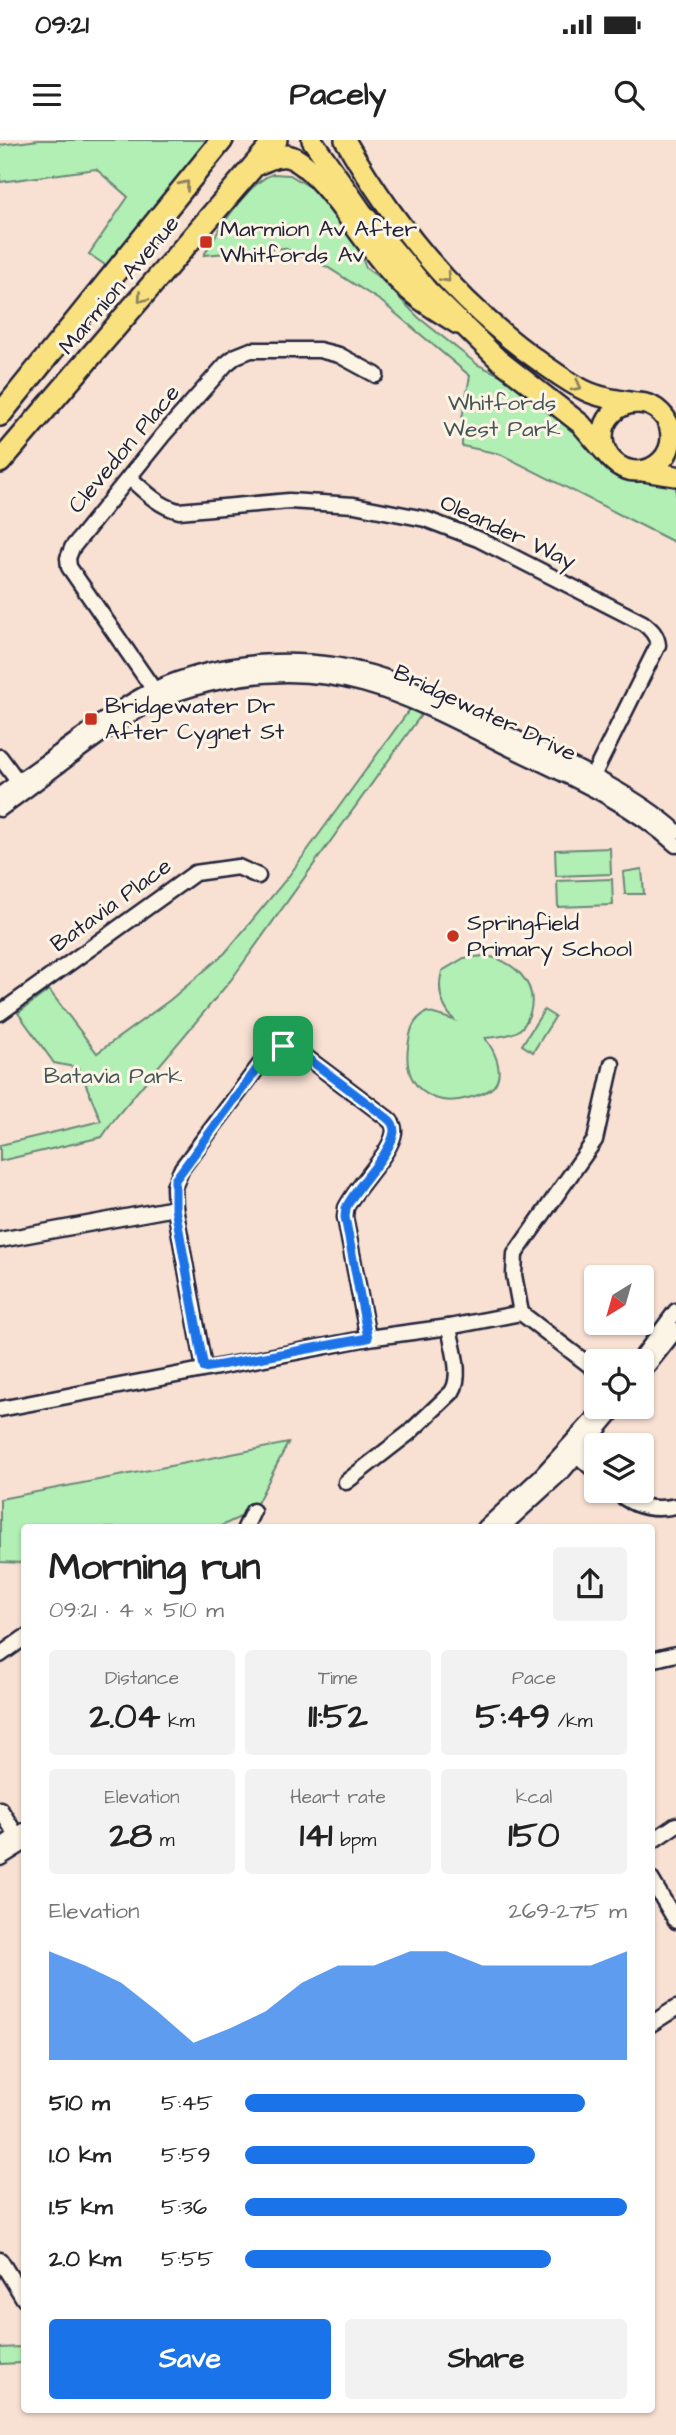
<!DOCTYPE html>
<html lang="en">
<head>
<meta charset="utf-8">
<style>
  :root { --surface:#fff; --page:#f2f2f2; --text:#222; --muted:#767676; --accent:#1a73e8 }
  body { margin:0; font-family:"Architects Daughter",sans-serif; background:var(--page); color:var(--text); height:100vh; display:flex; flex-direction:column; font-size:26px; white-space:nowrap }
  * { box-sizing:border-box; margin:0 }
  p { font-size:23px; color:var(--muted) }
  .icon { flex:none; width:38px; height:38px; fill:none; stroke:currentColor; stroke-width:2; stroke-linecap:round; stroke-linejoin:round }
  .map { position:relative; flex:1; overflow:hidden }
  .drawer { position:absolute; left:21px; top:1384px; width:634px; height:889px; display:flex; flex-direction:column; background:var(--surface); border-radius:7px; box-shadow:0 2px 5px #0004 }
  .drawer>* { flex:none }
  .needle { width:46px; rotate:217deg }
  .buttons { position:absolute; left:584px; top:1125px; display:grid; gap:14px }
  .buttons a { display:grid; place-items:center; width:70px; height:70px; border-radius:7px; background:var(--surface); box-shadow:0 2px 5px #0004; font-size:35px }
  .pin { position:absolute; display:grid; place-items:center; width:60px; height:60px; color:#fff; margin:-30px; border-radius:14px; box-shadow:0 4px 10px #0006 }
  .round { display:grid; place-items:center; flex:none; width:74px; height:74px; border-radius:7px; background:var(--page) }
  .summary { display:flex; align-items:center; justify-content:space-between; height:119px; padding:0 28px }
  h1 { font-size:38px; font-weight:800; line-height:52px }
  .stats { display:grid; grid-template-columns:repeat(3,1fr); gap:10px; height:119px; padding:7px 28px }
  .stats div { display:grid; align-content:center; border-radius:7px; background:var(--page); text-align:center }
  .stats b { font-size:35px; font-weight:800 }
  .stats small { font-size:19px; font-weight:400 }
  .stats p { font-size:19px }
  .chart { height:196px; padding:14px 28px }
  .chart p { display:flex; justify-content:space-between }
  .chart svg { width:100%; height:126px; margin-top:7px; fill:var(--accent); opacity:.7 }
  .cta { display:flex; gap:14px; margin-top:auto; padding:14px 28px }
  .cta a { flex:1; height:80px; border-radius:7px; background:var(--accent); color:#fff; font-size:28px; font-weight:800; line-height:80px; text-align:center }
  .cta a+a { background:var(--page); color:var(--text) }
  ul { padding:0 28px; list-style:none; font-size:23px }
  li { display:grid; grid-template-columns:112px 84px 1fr; align-items:center; height:52px }
  li i { height:18px; border-radius:9px; background:var(--accent) }
  .status { display:flex; justify-content:space-between; align-items:center; height:49px; padding:0 35px; background:var(--surface); direction:ltr }
  .status svg { height:19px; fill:currentColor }
  header { display:flex; justify-content:space-between; align-items:center; height:91px; padding:0 28px; background:var(--surface); font-size:32px; font-weight:800 }
  .map>svg:first-child { display:block }
  .green { fill:#b2efb4; stroke:#6a8878; stroke-width:2 }
  .lines { fill:none; stroke-linecap:round; stroke-linejoin:round }
  .minor-casing { stroke:#22223b; stroke-width:19 }
  .major-casing { stroke:#22223b; stroke-width:24 }
  .highway-casing { stroke:#22223b; stroke-width:26 }
  .minor { stroke:#fcf5e5; stroke-width:14 }
  .major { stroke:#fae180; stroke-width:19 }
  .highway { stroke:#fae180; stroke-width:21 }
  .oneway { stroke:#8e825e }
  .route-casing { stroke:#fff; stroke-width:14 }
  .route { stroke:#1a73e8; stroke-width:9 }
  .poi-dot { fill:#c8321e; stroke:#fcf5e5; stroke-width:2.5 }
  .labels { text-anchor:middle; dominant-baseline:central; stroke-width:6; stroke-linejoin:round; paint-order:stroke }
  .poi-label { font-size:23px; fill:#22223b; stroke:#fcf5e5; text-anchor:start }
  .street-label { font-size:23px; fill:#22223b; stroke:#fcf5e5 }
  .park-label { font-size:23px; fill:#465559; stroke:#fcf5e5 }
</style>
</head>
<body>
<div class="status"><b>09:21</b><svg viewBox="0 0 49 12"><path d="M0 12V9h3v3zM5 12V6h3v6zM10 12V3h3v9zM15 12V0h3v12zM26 1h20v11H26zM47 4h2v5h-2z"/></svg></div>
<header><svg class="icon" aria-label="menu" viewBox="0 0 24 24"><path d="M4 6h16M4 12h16M4 18h16"/></svg>Pacely<svg class="icon" aria-label="search" viewBox="0 0 24 24"><circle cx="10" cy="10" r="6"/><path d="M15 15l6 6"/></svg></header>
<div class="map">
<svg width="676" height="2295" viewBox="0 0 676 2295">
  <rect width="100%" height="100%" fill="#f8e1d3"/>
  <filter id="ink" filterUnits="userSpaceOnUse"><feTurbulence type="fractalNoise" baseFrequency=".0143" numOctaves="2"/><feDisplacementMap in="SourceGraphic" scale="14" xChannelSelector="R" yChannelSelector="G"/><feConvolveMatrix kernelMatrix="1 2 1 2 8 2 1 2 1" color-interpolation-filters="sRGB"/></filter>
  <g filter="url(#ink)">
    <!-- green -->
    <g class="green">
      <polygon points="39,0 209,0 111,129 89,114 128,57 96,29 0,42 0,5"/>
      <path d="M 273,34 L 290,35 L 310,47 L 335,75 L 358,107 L 366,128 L 380,138 L 419,178 L 478,225 L 546,256 L 580,287 L 611,329 L 635,339 L 658,339 L 676,345 L 676,403 L 500,314 L 462,306 L 462,278 L 470,236 L 382,162 L 327,127 L 284,108 L 204,115 C 217,92 248,42 273,34 Z"/>
      <polygon points="413,565 421,575 231,840 116,977 102,997 0,1021 0,1005 101,981 79,928 54,923 18,873 49,850 97,913 170,860 225,813 288,737"/>
      <polygon points="610,708 611,734 556,736 555,710"/>
      <polygon points="642,729 644,754 625,754 623,732"/>
      <polygon points="612,739 613,765 558,767 557,741"/>
      <path d="M 484,816 C 511,818 539,843 530,873 C 527,880 525,886 518,891 C 509,896 495,897 485,898 C 494,910 506,933 493,947 C 487,953 476,956 468,958 C 432,968 403,947 408,907 C 410,891 412,880 427,872 L 454,880 C 441,866 437,850 442,831 L 464,818 Z"/>
      <polygon points="544,870 555,877 533,912 522,905"/>
      <polygon points="288,1303 253,1371 217,1388 24,1388 24,1423 0,1422 0,1359"/>
      <polygon points="21,2207 22,2223 0,2224 0,2208"/>
    </g>
    <g class="lines">
      <!-- minor casing -->
      <g class="minor-casing">
        <g id="minor">
          <path d="M 130,338 C 144,351 160,367 179,371 L 289,361 L 354,365 L 425,379 L 478,399 L 643,483 C 651,489 657,495 658,505 L 588,646"/>
          <polyline points="156,556 154,550 69,427 68,418 72,408 163,295 226,224 236,216 251,210 319,210 339,215 376,235"/>
          <polyline points="0,617 24,650"/>
          <path d="M 0,655 C 27,635 55,616 82,596 C 105,580 127,562 153,550 C 218,520 302,513 371,533 C 416,546 459,571 501,591 C 558,619 630,650 676,691"/>
          <path d="M 0,669 C 41,640 81,607 124,579 C 153,560 188,548 222,541 C 334,517 406,556 503,605 C 562,634 627,660 676,705"/>
          <polyline points="0,873 195,733 238,727 258,736"/>
          <polyline points="175,1068 204,1228"/>
          <path d="M 0,1100 L 175,1068 L 174,1047 L 182,1028 L 268,914 C 277,904 287,905 298,911 L 387,978 C 392,982 394,985 394,992 C 391,1014 356,1046 346,1068 L 345,1077 L 368,1198"/>
          <polyline points="521,1173 514,1135 515,1114 595,1000 612,924"/>
          <polyline points="638,1222 676,1171"/>
          <polyline points="642,1233 676,1190"/>
          <polyline points="0,1269 368,1198 449,1187 521,1173 597,1231"/>
          <polyline points="572,1310 597,1333"/>
          <path d="M 346,1342 L 409,1293 L 452,1252 C 463,1235 452,1206 449,1187"/>
          <path d="M 616,1351 C 633,1367 654,1371 676,1366"/>
          <polyline points="245,1388 253,1371"/>
          <polyline points="485,1388 540,1337 604,1267"/>
          <polyline points="501,1388 564,1330 617,1267"/>
          <polyline points="0,1515 24,1498"/>
          <polyline points="651,1520 676,1514"/>
          <polyline points="0,1669 22,1704"/>
          <polyline points="651,1702 676,1685"/>
          <polyline points="0,1707 24,1691"/>
          <polyline points="0,1718 24,1703"/>
          <polyline points="651,1739 676,1781"/>
          <polyline points="651,1884 676,1868"/>
          <polyline points="0,2120 24,2159"/>
        </g>
      </g>
      <!-- major casing -->
      <g class="major-casing">
        <g id="major">
          <polyline points="312,0 362,72 428,151 499,220 581,284 610,318"/>
          <path d="M 345,0 C 395,86 461,167 543,224 C 556,233 569,243 584,250 C 600,258 618,260 636,263"/>
          <circle cx="637" cy="297" r="34"/>
          <polyline points="643,331 676,336"/>
        </g>
      </g>
      <!-- highway casing -->
      <g class="highway-casing">
        <g id="highway">
          <path d="M 257,24 C 268,19 281,12 293,18 C 325,34 361,98 387,127 C 409,153 429,165 458,183"/>
          <polyline points="0,275 222,0"/>
          <polyline points="0,322 276,0"/>
        </g>
      </g>
      <!-- minor -->
      <use href="#minor" class="minor"/>
      <!-- major -->
      <use href="#major" class="major"/>
      <!-- highway -->
      <use href="#highway" class="highway"/>
    </g>
    <!-- one-way arrows -->
    <defs><path id="oneway-chevron" d="M-2-3.5L2.5 0L-2 3.5" fill="none" stroke-width="1.6" stroke-linecap="round" stroke-linejoin="round" transform="scale(1.75)"/></defs>
    <g class="oneway">
      <use href="#oneway-chevron" transform="translate(185 45) rotate(-51)"/>
      <use href="#oneway-chevron" transform="translate(446 138) rotate(47)"/>
      <use href="#oneway-chevron" transform="translate(142 158) rotate(130)"/>
      <use href="#oneway-chevron" transform="translate(577 246) rotate(28)"/>
    </g>
  </g>
  <g class="lines" filter="url(#ink)">
    <!-- route casing -->
    <g class="route-casing">
      <path id="route" d="M 283,906 L 298,911 L 387,978 C 392,982 394,985 394,992 C 391,1014 356,1046 346,1068 L 345,1077 L 368,1198 L 204,1228 L 175,1068 L 175,1040 L 268,914 L 272,909 Z"/>
    </g>
    <!-- route -->
    <use href="#route" class="route"/>
  </g>
  <!-- markers -->
  <g class="poi-dot">
    <rect x="199" y="95" width="14" height="14" rx="3.5"/>
    <rect x="84" y="572" width="14" height="14" rx="3.5"/>
    <circle cx="453" cy="796" r="7"/>
  </g>
  <g class="labels">
    <!-- poi labels -->
    <g class="poi-label">
      <text x="220" y="89">Marmion Av After<tspan x="220" dy="26">Whitfords Av</tspan></text>
      <text x="105" y="566">Bridgewater Dr<tspan x="105" dy="26">After Cygnet St</tspan></text>
      <text x="467" y="783">Springfield<tspan x="467" dy="26">Primary School</tspan></text>
    </g>
    <!-- street labels -->
    <g class="street-label">
      <text transform="translate(119 145) rotate(-50)">Marmion Avenue</text>
      <text transform="translate(124 309) rotate(-50)">Clevedon Place</text>
      <text transform="translate(508 392) rotate(25)">Oleander Way</text>
      <text transform="translate(485 573) rotate(25)">Bridgewater Drive</text>
      <text transform="translate(111 765) rotate(-36)">Batavia Place</text>
    </g>
    <!-- park labels -->
    <g class="park-label">
      <text x="502" y="263">Whitfords<tspan x="502" dy="26">West Park</tspan></text>
      <text x="113" y="936">Batavia Park</text>
    </g>
  </g>
</svg>
<div class="buttons">
<a><svg class="needle" viewBox="-14 -14 28 28"><path d="M0-13l5 13h-10z" fill="#e53935"/><path d="M0 13l5-13h-10z" fill="#767676"/></svg></a>
<a><svg class="icon" aria-label="locate" viewBox="0 0 24 24"><circle cx="12" cy="12" r="6"/><path d="M12 2v4M12 18v4M2 12h4M18 12h4"/></svg></a>
<a><svg class="icon" aria-label="layers" viewBox="0 0 24 24"><path d="M12 4l9 5-9 5-9-5zM3 14l9 5 9-5"/></svg></a>
</div>
<div class="pin" style="left:283px;top:906px;background:#1e9e55"><svg class="icon" aria-label="arrive" viewBox="0 0 24 24"><path d="M6 21V4h12l-3 4 3 4H6"/></svg></div>
<section class="drawer">
<div class="summary"><div><h1>Morning run</h1><p>09:21 · 4 × 510 m</p></div><a class="round"><svg class="icon" aria-label="share" viewBox="0 0 24 24"><path d="M12 15V3M7 8l5-5 5 5M5 13v7h14v-7"/></svg></a></div>
<div class="stats">
<div><p>Distance</p><b>2.04<small> km</small></b></div>
<div><p>Time</p><b>11:52</b></div>
<div><p>Pace</p><b>5:49<small> /km</small></b></div>
</div>
<div class="stats">
<div><p>Elevation</p><b>28<small> m</small></b></div>
<div><p>Heart rate</p><b>141<small> bpm</small></b></div>
<div><p>kcal</p><b>150</b></div>
</div>
<div class="chart"><p><span>Elevation</span>269–275 m</p>
<svg viewBox="0 0 160 44" preserveAspectRatio="none"><path d="M0 44V6L10 11L20 17L30 27L40 38L50 33L60 27L70 17L80 11L90 11L100 6L110 6L120 11L130 11L140 11L150 11L160 6V44z"/></svg>
</div>
<ul>
<li><b>510 m</b>5:45<i style="width:89%"></i></li>
<li><b>1.0 km</b>5:59<i style="width:76%"></i></li>
<li><b>1.5 km</b>5:36<i style="width:100%"></i></li>
<li><b>2.0 km</b>5:55<i style="width:80%"></i></li>
</ul>
<div class="cta"><a>Save</a><a>Share</a></div>
</section>
</div>
</body>
</html>
